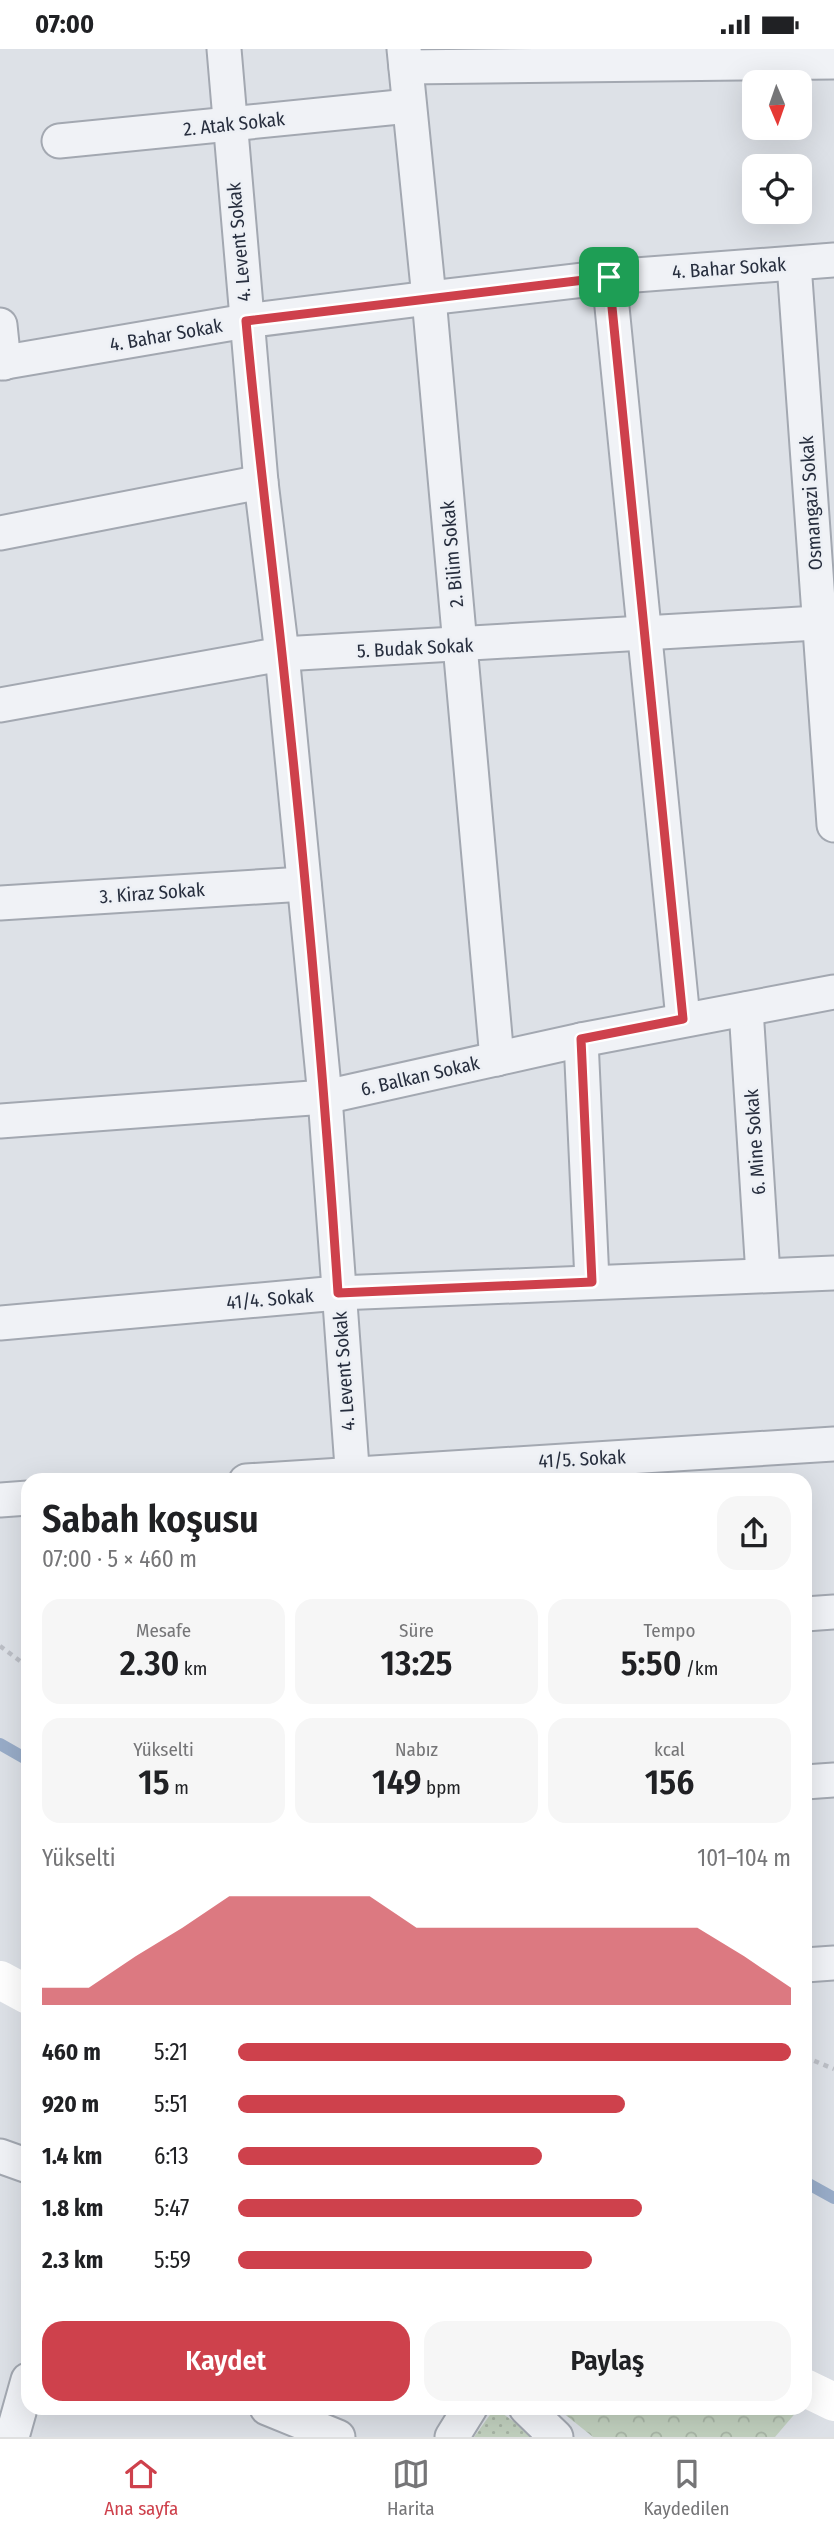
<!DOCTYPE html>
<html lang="tr">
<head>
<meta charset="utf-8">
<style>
  :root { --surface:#fff; --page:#f6f6f6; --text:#202124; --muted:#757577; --line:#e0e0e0; --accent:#ce414c }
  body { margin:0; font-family:"Fira Sans Condensed",sans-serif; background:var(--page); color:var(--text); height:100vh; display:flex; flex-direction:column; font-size:26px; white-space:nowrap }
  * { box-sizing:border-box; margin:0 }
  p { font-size:23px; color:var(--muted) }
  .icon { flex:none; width:38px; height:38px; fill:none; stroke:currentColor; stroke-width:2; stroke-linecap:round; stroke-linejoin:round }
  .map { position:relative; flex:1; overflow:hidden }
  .sheet { position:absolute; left:21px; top:1424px; width:791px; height:942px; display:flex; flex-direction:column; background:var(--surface); border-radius:21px; box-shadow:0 7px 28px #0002 }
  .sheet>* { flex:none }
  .needle { width:46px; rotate:178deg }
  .tools { position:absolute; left:742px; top:21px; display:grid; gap:14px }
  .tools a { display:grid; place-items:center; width:70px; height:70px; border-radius:14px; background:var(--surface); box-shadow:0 7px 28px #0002; font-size:35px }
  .pin { position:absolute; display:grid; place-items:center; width:60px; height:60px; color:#fff; margin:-30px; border-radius:14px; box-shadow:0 4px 10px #0006 }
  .round { display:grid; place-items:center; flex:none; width:74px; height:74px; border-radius:21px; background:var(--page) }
  .overview { display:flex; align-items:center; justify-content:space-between; height:119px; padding:0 21px }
  h1 { font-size:38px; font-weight:600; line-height:52px }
  .stats { display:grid; grid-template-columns:repeat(3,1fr); gap:10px; height:119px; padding:7px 21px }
  .stats div { display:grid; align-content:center; border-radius:18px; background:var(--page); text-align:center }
  .stats b { font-size:35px; font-weight:600 }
  .stats small { font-size:19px; font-weight:400 }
  .stats p { font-size:19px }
  .chart { height:196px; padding:14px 21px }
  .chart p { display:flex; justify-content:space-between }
  .chart svg { width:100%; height:126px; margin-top:7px; fill:var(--accent); opacity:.7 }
  .action { display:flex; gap:14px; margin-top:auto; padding:14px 21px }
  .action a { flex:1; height:80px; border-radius:21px; background:var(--accent); color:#fff; font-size:28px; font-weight:600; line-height:80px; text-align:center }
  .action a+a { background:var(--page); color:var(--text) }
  ul { padding:0 21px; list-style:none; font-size:23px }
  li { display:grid; grid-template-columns:112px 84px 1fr; align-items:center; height:52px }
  li i { height:18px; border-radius:9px; background:var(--accent) }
  .status { display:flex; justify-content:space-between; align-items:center; height:49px; padding:0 35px; background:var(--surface); direction:ltr }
  .status svg { height:19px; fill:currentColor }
  .tabs { display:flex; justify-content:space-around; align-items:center; height:98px; border-top:2px solid var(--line); background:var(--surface); font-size:19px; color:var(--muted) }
  .tabs a { display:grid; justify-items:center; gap:4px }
  .tabs .current { color:var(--accent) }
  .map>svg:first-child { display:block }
  .grass { fill:url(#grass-dots) }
  .park { fill:url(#park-crowns) }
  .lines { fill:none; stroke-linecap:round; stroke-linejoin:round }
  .stream { stroke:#98acc8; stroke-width:12 }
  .minor-casing { stroke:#a3a8b1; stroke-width:37 }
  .path { stroke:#bcbfc6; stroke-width:4.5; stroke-dasharray:5 5; stroke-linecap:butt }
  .minor { stroke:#f0f2f6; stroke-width:33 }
  .secondary { stroke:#fff; stroke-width:38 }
  .route-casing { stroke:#fff; stroke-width:14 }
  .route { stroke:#ce414c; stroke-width:9 }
  .labels { text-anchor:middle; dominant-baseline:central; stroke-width:5; stroke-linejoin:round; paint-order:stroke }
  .street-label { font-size:19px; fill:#272e3e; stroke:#edf0f5 }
</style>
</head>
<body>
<div class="status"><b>07:00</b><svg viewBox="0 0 49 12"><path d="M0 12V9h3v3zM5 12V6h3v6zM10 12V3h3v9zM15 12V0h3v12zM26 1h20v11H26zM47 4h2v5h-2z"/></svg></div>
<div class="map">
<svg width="834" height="2388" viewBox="0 0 834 2388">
  <defs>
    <pattern id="grass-dots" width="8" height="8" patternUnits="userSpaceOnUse" patternTransform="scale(1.75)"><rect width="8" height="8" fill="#c2d1bf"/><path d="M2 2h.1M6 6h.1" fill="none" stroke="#a7b4a5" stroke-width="1.8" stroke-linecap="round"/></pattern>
    <pattern id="park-crowns" width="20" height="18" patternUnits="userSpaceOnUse" patternTransform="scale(1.75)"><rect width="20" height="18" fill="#c2d1bf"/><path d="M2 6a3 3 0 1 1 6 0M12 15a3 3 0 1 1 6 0" fill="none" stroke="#a7b4a5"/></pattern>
  </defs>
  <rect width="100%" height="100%" fill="#dde1e7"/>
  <!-- grass -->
  <polygon class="grass" points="495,2359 535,2388 474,2388"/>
  <!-- park -->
  <polygon class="park" points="557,2359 794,2359 798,2361 775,2388 593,2388"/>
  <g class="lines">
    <!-- stream -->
    <g class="stream">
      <polyline points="0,1695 28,1711"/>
      <polyline points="805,2133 834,2149"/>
    </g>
    <!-- minor casing -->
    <g class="minor-casing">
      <g id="minor">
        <polyline points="224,0 261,433 282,605 325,1048 353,1432"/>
        <polyline points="404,0 429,249 497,1010"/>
        <polyline points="406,18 834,13"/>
        <polyline points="59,92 409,57"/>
        <polyline points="794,215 834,776"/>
        <polyline points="609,228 683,970"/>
        <polyline points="0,276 4,314"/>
        <polyline points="0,314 246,272 429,249 609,228 834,211"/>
        <polyline points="0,484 261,433"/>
        <polyline points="0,656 282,605 834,573"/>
        <polyline points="0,854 304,835"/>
        <polyline points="746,960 763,1226"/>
        <polyline points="581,991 592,1232"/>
        <polyline points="0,1072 325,1048 581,991 834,943"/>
        <polyline points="0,1274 338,1244 834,1224"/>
        <polyline points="246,1432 834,1395"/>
        <polyline points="0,1451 28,1449"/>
        <polyline points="805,1565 834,1563"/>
        <polyline points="805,1733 834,1731"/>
        <polyline points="805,1916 834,1914"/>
        <polyline points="0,2107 28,2117"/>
        <polyline points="267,2359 338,2388"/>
        <polyline points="526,2359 556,2388"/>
        <polyline points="12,2388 28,2331"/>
        <polyline points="452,2388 470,2359"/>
      </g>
    </g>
    <!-- path -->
    <g class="path">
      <polyline points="0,1597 28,1618"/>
      <polyline points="805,2008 834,2020"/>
    </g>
    <!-- minor -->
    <use href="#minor" class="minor"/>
    <!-- secondary -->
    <g class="secondary">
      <polyline points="0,1931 28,1946"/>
      <polyline points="805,2339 834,2353"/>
    </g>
  </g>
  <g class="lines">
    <!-- route casing -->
    <g class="route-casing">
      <path id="route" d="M 609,228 L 683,970 L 581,990 L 592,1233 L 338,1244 C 324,1030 305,817 282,605 C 270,494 256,383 246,272 Z"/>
    </g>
    <!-- route -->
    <use href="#route" class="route"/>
  </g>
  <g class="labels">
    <!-- street labels -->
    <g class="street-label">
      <text transform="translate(234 75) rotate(-6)">2. Atak Sokak</text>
      <text transform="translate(239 193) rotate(-95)">4. Levent Sokak</text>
      <text transform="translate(729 219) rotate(-4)">4. Bahar Sokak</text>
      <text transform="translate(166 286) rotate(-10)">4. Bahar Sokak</text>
      <text transform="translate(811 454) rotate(-94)">Osmangazi Sokak</text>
      <text transform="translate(452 505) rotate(-95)">2. Bilim Sokak</text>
      <text transform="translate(415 599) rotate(-3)">5. Budak Sokak</text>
      <text transform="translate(152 844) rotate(-4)">3. Kiraz Sokak</text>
      <text transform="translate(420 1027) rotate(-13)">6. Balkan Sokak</text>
      <text transform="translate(755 1093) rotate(-94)">6. Mine Sokak</text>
      <text transform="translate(270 1250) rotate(-5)">41/4. Sokak</text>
      <text transform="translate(344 1322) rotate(-94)">4. Levent Sokak</text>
      <text transform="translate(582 1410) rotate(-3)">41/5. Sokak</text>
    </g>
  </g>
</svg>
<div class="tools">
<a><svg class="needle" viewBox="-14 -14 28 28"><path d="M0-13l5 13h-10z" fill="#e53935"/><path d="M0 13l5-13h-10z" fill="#757577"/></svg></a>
<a><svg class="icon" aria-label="locate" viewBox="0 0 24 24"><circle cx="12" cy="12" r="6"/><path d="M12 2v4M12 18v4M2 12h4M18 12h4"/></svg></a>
</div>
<div class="pin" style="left:609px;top:228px;background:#1e9e55"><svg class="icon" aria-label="arrive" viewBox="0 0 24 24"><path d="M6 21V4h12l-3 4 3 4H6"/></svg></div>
<section class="sheet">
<div class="overview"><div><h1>Sabah koşusu</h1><p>07:00 · 5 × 460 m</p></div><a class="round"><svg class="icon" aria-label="share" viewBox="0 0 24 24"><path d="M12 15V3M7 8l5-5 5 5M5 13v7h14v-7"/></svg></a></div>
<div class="stats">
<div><p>Mesafe</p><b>2.30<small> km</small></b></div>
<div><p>Süre</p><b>13:25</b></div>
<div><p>Tempo</p><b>5:50<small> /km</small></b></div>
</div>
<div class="stats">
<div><p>Yükselti</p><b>15<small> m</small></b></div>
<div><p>Nabız</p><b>149<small> bpm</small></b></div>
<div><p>kcal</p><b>156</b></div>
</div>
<div class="chart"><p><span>Yükselti</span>101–104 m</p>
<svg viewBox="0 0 160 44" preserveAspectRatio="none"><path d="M0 44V38L10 38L20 27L30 17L40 6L50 6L60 6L70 6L80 17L90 17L100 17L110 17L120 17L130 17L140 17L150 27L160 38V44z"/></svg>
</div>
<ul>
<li><b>460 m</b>5:21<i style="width:100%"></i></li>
<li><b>920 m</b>5:51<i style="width:70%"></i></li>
<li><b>1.4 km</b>6:13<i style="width:55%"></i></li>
<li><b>1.8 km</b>5:47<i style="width:73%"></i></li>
<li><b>2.3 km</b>5:59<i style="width:64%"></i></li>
</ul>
<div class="action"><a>Kaydet</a><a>Paylaş</a></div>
</section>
</div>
<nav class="tabs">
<a class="current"><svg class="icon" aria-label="home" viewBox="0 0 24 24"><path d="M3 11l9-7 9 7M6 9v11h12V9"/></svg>Ana sayfa</a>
<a><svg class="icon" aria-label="map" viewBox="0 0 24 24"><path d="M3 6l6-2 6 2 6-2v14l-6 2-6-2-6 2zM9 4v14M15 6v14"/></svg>Harita</a>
<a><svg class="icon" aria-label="saved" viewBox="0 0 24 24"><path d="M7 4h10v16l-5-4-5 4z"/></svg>Kaydedilen</a>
</nav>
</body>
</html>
